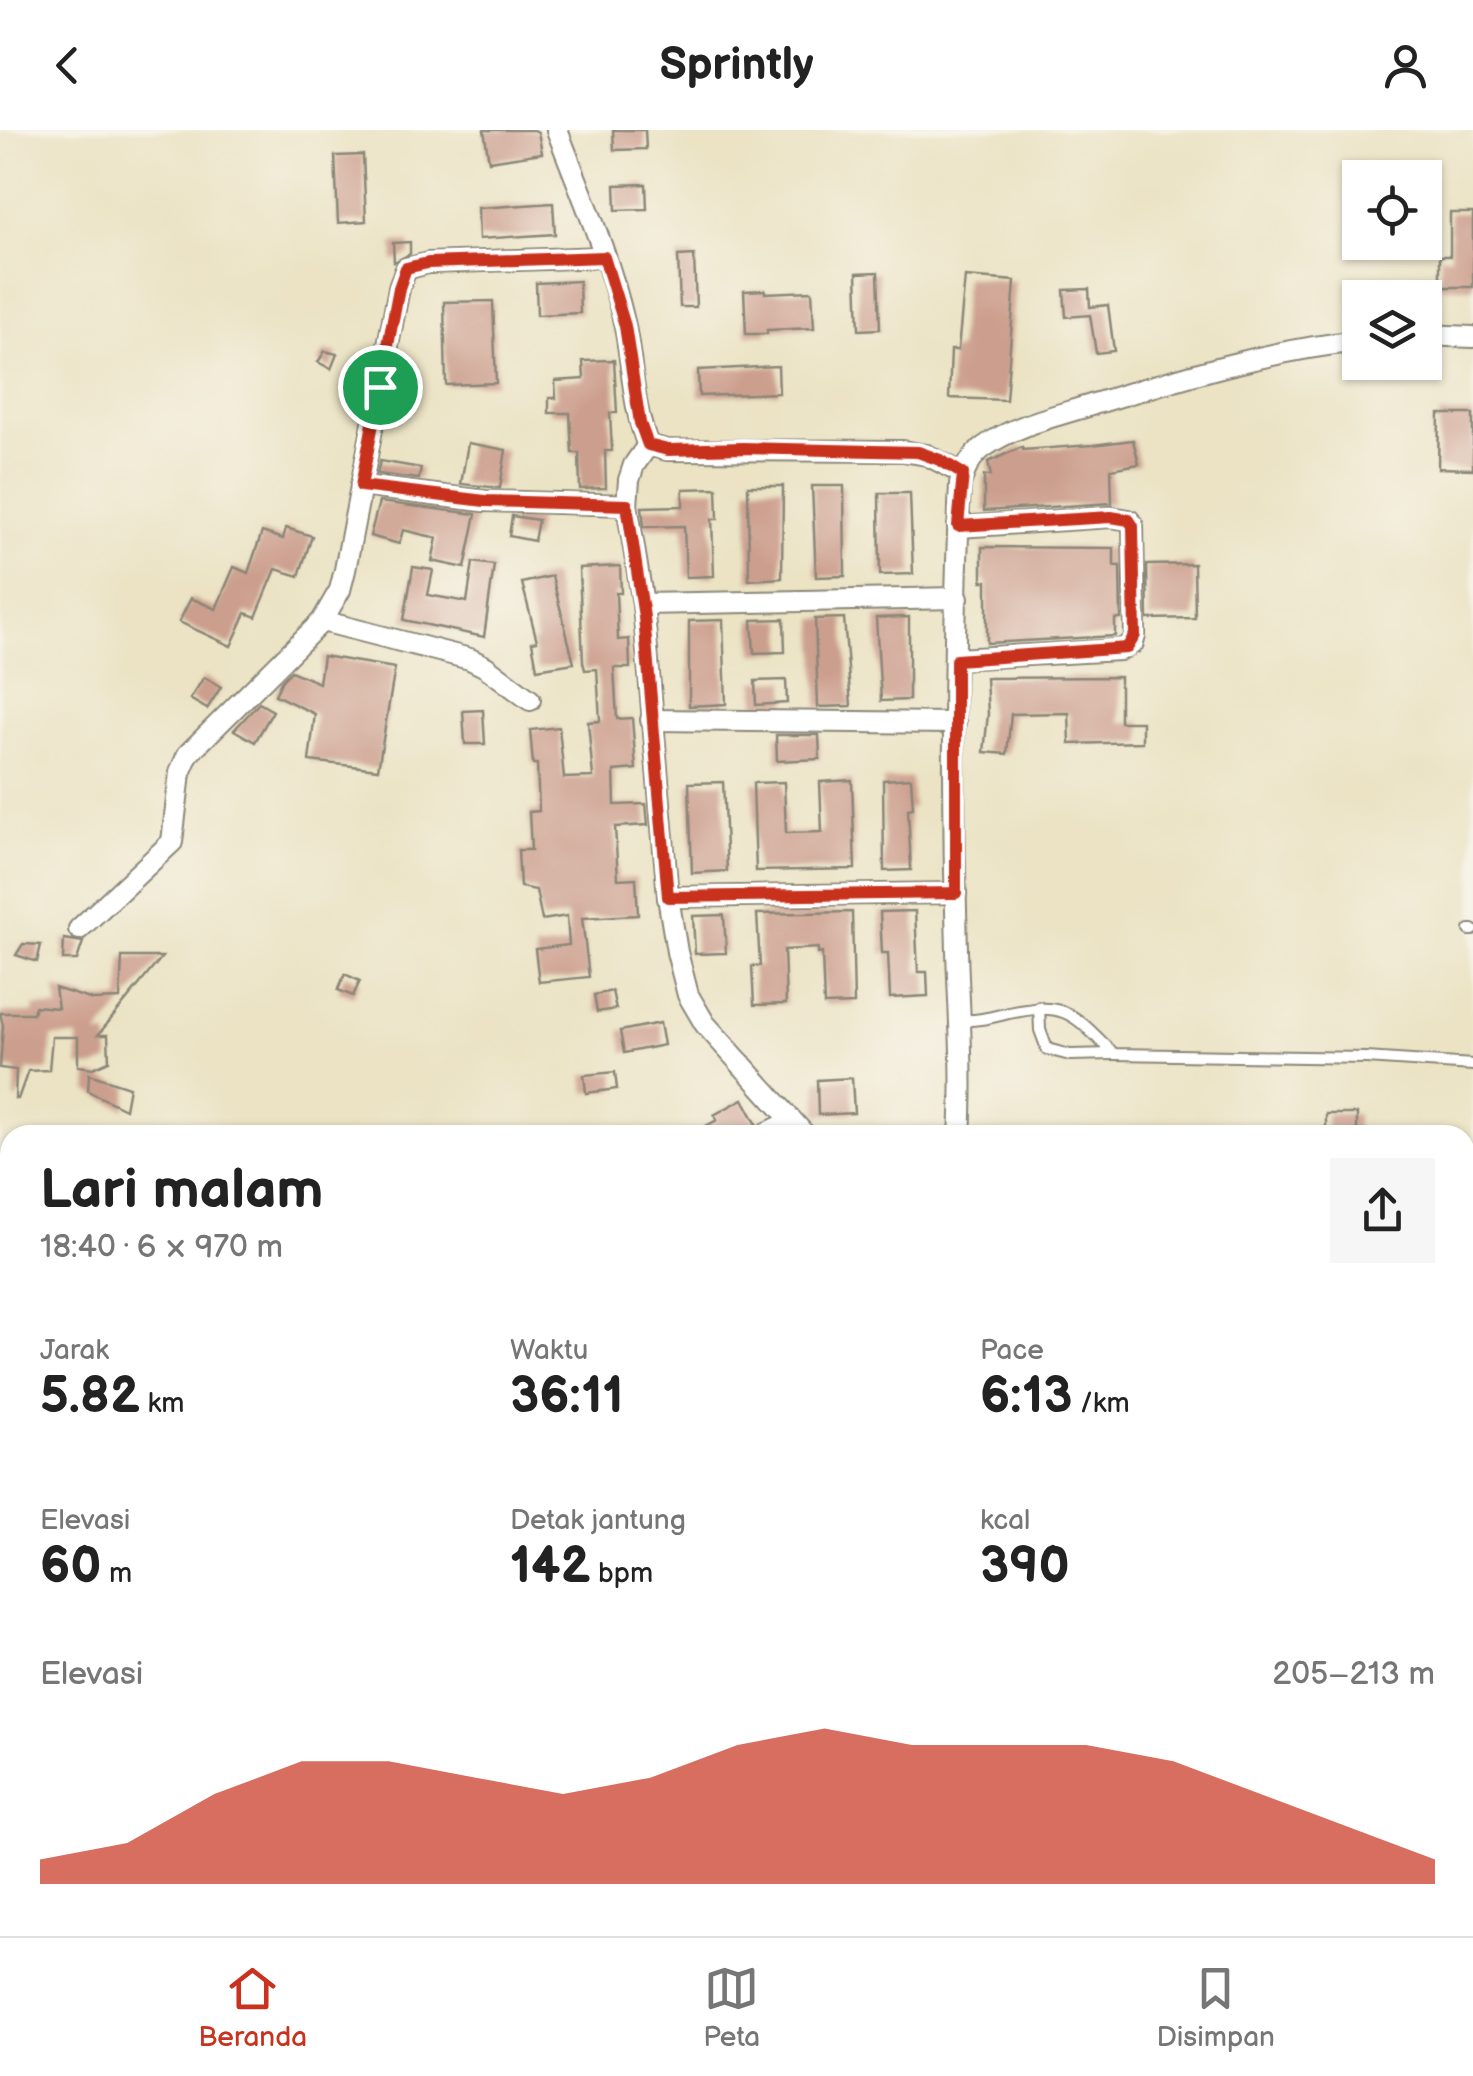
<!DOCTYPE html>
<html lang="id">
<head>
<meta charset="utf-8">
<style>
  :root { --surface:#fff; --page:#f6f6f6; --text:#222; --muted:#767676; --line:#e0e0e0; --accent:#c8321e }
  body { margin:0; font-family:"Balsamiq Sans",sans-serif; background:var(--page); color:var(--text); height:100vh; display:flex; flex-direction:column; font-size:38px; white-space:nowrap }
  * { box-sizing:border-box; margin:0 }
  p { font-size:32px; color:var(--muted) }
  .icon { flex:none; width:55px; height:55px; fill:none; stroke:currentColor; stroke-width:2; stroke-linecap:round; stroke-linejoin:round }
  .map { position:relative; flex:1; overflow:hidden }
  .drawer { position:absolute; left:0px; top:995px; width:1475px; height:812px; display:flex; flex-direction:column; background:var(--surface); border-radius:30px 30px 0 0; box-shadow:0 2px 8px #0004 }
  .drawer>* { flex:none }
  .tools { position:absolute; left:1342px; top:30px; display:grid; gap:20px }
  .tools a { display:grid; place-items:center; width:100px; height:100px; border-radius:0px; background:var(--surface); box-shadow:0 2px 8px #0004; font-size:50px }
  .pin { position:absolute; display:grid; place-items:center; width:85px; height:85px; color:#fff; margin:-42px; border:5px solid #fff; border-radius:50%; box-shadow:0 2px 10px #0007 }
  .round { display:grid; place-items:center; flex:none; width:105px; height:105px; border-radius:0px; background:var(--page) }
  .head { display:flex; align-items:center; justify-content:space-between; height:170px; padding:0 40px }
  h1 { font-size:55px; font-weight:800; line-height:75px }
  .figures { display:grid; grid-template-columns:repeat(3,1fr); gap:15px; height:170px; padding:10px 40px }
  .figures div { display:grid; align-content:center }
  .figures b { font-size:50px; font-weight:800 }
  .figures small { font-size:28px; font-weight:400 }
  .figures p { font-size:28px }
  .chart { height:280px; padding:20px 40px }
  .chart p { display:flex; justify-content:space-between }
  .chart svg { width:100%; height:180px; margin-top:10px; fill:var(--accent); opacity:.7 }
  header { display:flex; justify-content:space-between; align-items:center; height:130px; padding:0 40px; background:var(--surface); font-size:45px; font-weight:800 }
  .dock { display:flex; justify-content:space-around; align-items:center; height:140px; border-top:2px solid var(--line); background:var(--surface); font-size:28px; color:var(--muted) }
  .dock a { display:grid; justify-items:center; gap:5px }
  .dock .active { color:var(--accent) }
  .map>svg:first-child { display:block }
  .building { fill:#cc9e8d }
  .lines { fill:none; stroke-linecap:round; stroke-linejoin:round }
  .service-casing { stroke:#8b8778; stroke-width:14 }
  .minor-casing { stroke:#8b8778; stroke-width:24 }
  .service { stroke:#fff; stroke-width:10 }
  .minor { stroke:#fff; stroke-width:20 }
  .route-casing { stroke:#fff; stroke-width:20 }
  .route { stroke:#c8321e; stroke-width:12 }
</style>
</head>
<body>
<header><svg class="icon" aria-label="back" viewBox="0 0 24 24"><path d="M15 5l-7 7 7 7"/></svg>Sprintly<svg class="icon" aria-label="person" viewBox="0 0 24 24"><circle cx="12" cy="8" r="4"/><path d="M4 21q1-7 8-7t8 7"/></svg></header>
<div class="map">
<svg width="1473" height="1806" viewBox="0 0 1473 1806">
  <rect width="100%" height="100%" fill="#f7f3e8"/>
  <filter id="ink" filterUnits="userSpaceOnUse"><feTurbulence type="fractalNoise" baseFrequency=".01" numOctaves="2"/><feDisplacementMap in="SourceGraphic" scale="20" xChannelSelector="R" yChannelSelector="G"/><feConvolveMatrix kernelMatrix="1 2 1 2 8 2 1 2 1" color-interpolation-filters="sRGB"/></filter>
  <filter id="wash" filterUnits="userSpaceOnUse"><feTurbulence type="fractalNoise" baseFrequency=".0048" numOctaves="4" result="noise"/><feDisplacementMap in="SourceGraphic" scale="40" xChannelSelector="R" yChannelSelector="G"/><feGaussianBlur stdDeviation="2.25" result="paint"/><feColorMatrix in="noise" values="0 0 0 0 0 0 0 0 0 0 0 0 0 0 0 0 0 1.4 0 .05"/><feComposite in="paint" operator="in"/></filter>
  <g filter="url(#wash)">
    <rect width="100%" height="100%" fill="#ebe3c4"/>
    <g id="blocks">
      <!-- building -->
      <g class="building">
        <polygon points="484,0 534,0 538,2 542,23 489,31"/>
        <polygon points="613,0 645,0 646,19 614,20"/>
        <polygon points="363,25 366,91 338,93 335,26"/>
        <polygon points="646,54 647,79 616,80 615,55"/>
        <polygon points="553,73 555,104 479,109 478,78"/>
        <polygon points="1450,83 1473,83 1473,157 1440,157 1440,126 1450,126"/>
        <polygon points="410,112 410,124 394,132 393,113"/>
        <polygon points="694,125 696,177 680,177 678,126"/>
        <polygon points="878,142 880,199 859,200 857,143"/>
        <polygon points="965,147 1015,151 1006,270 949,268 951,220 958,220"/>
        <polygon points="579,151 580,183 537,185 536,153"/>
        <polygon points="1089,159 1090,177 1108,175 1114,221 1096,223 1090,185 1066,187 1064,160"/>
        <polygon points="765,160 765,163 812,161 814,198 767,200 767,204 746,204 744,161"/>
        <polygon points="493,171 496,253 446,255 444,172"/>
        <polygon points="325,221 337,224 331,239 318,232"/>
        <polygon points="614,230 617,283 610,283 612,321 605,321 606,358 580,359 579,323 572,323 570,283 549,283 549,268 556,268 555,251 584,249 583,231"/>
        <polygon points="778,236 779,263 699,266 698,240"/>
        <polygon points="1439,284 1473,284 1473,339 1438,338"/>
        <polygon points="1133,310 1139,334 1111,339 1112,373 984,381 984,346 991,346 988,332 1022,317 1023,320 1093,315"/>
        <polygon points="468,313 506,320 500,358 461,354"/>
        <polygon points="380,331 421,338 419,349 377,344"/>
        <polygon points="748,356 783,356 782,448 749,450"/>
        <polygon points="812,356 844,356 845,446 816,447"/>
        <polygon points="717,358 718,389 712,389 714,446 686,447 684,396 644,397 642,377 683,376 683,359"/>
        <polygon points="879,363 910,363 913,444 880,445"/>
        <polygon points="379,372 476,384 465,438 432,431 437,408 403,400 399,414 370,406"/>
        <polygon points="512,386 538,390 534,411 509,406"/>
        <polygon points="286,398 312,406 299,446 276,439 256,487 246,483 231,516 179,492 191,468 216,479 234,437 248,443 262,402 283,409"/>
        <polygon points="982,417 1114,418 1114,436 1120,436 1121,489 1115,489 1115,506 987,513 987,451 982,451"/>
        <polygon points="473,432 494,435 484,507 404,490 413,437 433,440 428,465 467,472"/>
        <polygon points="1194,434 1195,488 1148,489 1147,435"/>
        <polygon points="620,436 621,463 616,463 618,510 629,509 630,538 614,538 617,589 632,588 636,639 614,641 615,675 646,674 648,695 615,697 618,749 636,748 638,785 582,788 589,847 539,852 535,819 569,815 567,786 542,790 536,760 520,757 518,720 531,720 529,682 539,681 537,634 533,634 530,600 559,597 564,648 593,647 588,592 600,591 597,539 585,540 583,532 579,438"/>
        <polygon points="552,446 574,533 537,539 532,512 537,511 522,453"/>
        <polygon points="909,487 909,570 881,571 876,488"/>
        <polygon points="844,488 851,576 818,577 815,489"/>
        <polygon points="784,489 785,522 754,523 752,490"/>
        <polygon points="723,490 726,574 689,576 689,491"/>
        <polygon points="323,526 395,538 378,639 309,631 315,584 275,565 282,550 291,541 319,553"/>
        <polygon points="204,547 221,557 207,579 190,569"/>
        <polygon points="1120,547 1120,592 1142,592 1142,612 1070,614 1069,583 1011,584 1007,624 984,622 988,584 986,548"/>
        <polygon points="786,550 787,573 756,575 755,551"/>
        <polygon points="259,573 273,581 255,612 234,600"/>
        <polygon points="483,580 485,614 465,614 463,581"/>
        <polygon points="776,605 819,605 820,629 777,631"/>
        <polygon points="911,648 913,678 908,679 911,740 884,741 883,650"/>
        <polygon points="852,650 855,739 756,741 753,653 784,652 786,703 822,702 820,652"/>
        <polygon points="723,652 727,741 692,743 689,653"/>
        <polygon points="915,781 918,842 927,842 928,866 890,868 888,823 882,823 880,782"/>
        <polygon points="852,782 854,874 824,875 822,823 818,824 818,818 784,820 786,874 754,875 752,836 760,836 757,784"/>
        <polygon points="724,785 726,823 695,824 693,786"/>
        <polygon points="64,809 83,812 77,830 63,830"/>
        <polygon points="23,814 41,815 37,832 16,825"/>
        <polygon points="122,827 162,827 98,905 108,905 109,931 93,938 78,936 78,907 52,907 49,940 28,941 18,969 15,969 16,940 0,938 3,896 0,883 33,883 35,876 58,878 55,858 93,870 120,869"/>
        <polygon points="345,844 360,851 353,866 338,860"/>
        <polygon points="612,861 616,879 597,882 594,865"/>
        <polygon points="660,893 664,915 624,923 620,901"/>
        <polygon points="615,942 617,959 586,963 584,945"/>
        <polygon points="89,944 129,957 125,979 88,961"/>
        <polygon points="852,948 854,983 818,985 817,950"/>
        <polygon points="743,969 756,993 750,1001 743,1005 689,1005 717,990 714,985"/>
        <rect x="1326" y="984" width="31" height="21"/>
      </g>
    </g>
  </g>
  <g filter="url(#ink)">
    <use href="#blocks" fill-opacity="0" stroke="#8b8778" stroke-width="2.5"/>
    <g class="lines">
      <!-- service casing -->
      <g class="service-casing">
        <g id="service">
          <polyline points="1470,800 1473,800"/>
          <polyline points="1039,877 1040,900 1047,919 1070,925 1114,924"/>
          <path d="M 961,890 C 979,891 992,887 1009,883 C 1067,871 1073,884 1114,924 L 1366,928 L 1473,935"/>
        </g>
      </g>
      <!-- minor casing -->
      <g class="minor-casing">
        <g id="minor">
          <path d="M 557,0 C 581,63 609,126 624,192 C 633,233 632,276 648,315 L 667,320 L 903,321 L 927,325 L 963,344"/>
          <polyline points="1425,205 1473,207"/>
          <polyline points="648,315 634,335 629,350 627,375 643,474 668,767 677,822 688,865 705,894 805,1005"/>
          <polyline points="361,356 485,371 627,375"/>
          <polyline points="643,474 958,468"/>
          <polyline points="322,491 470,529 486,537 530,570"/>
          <polyline points="957,529 1120,520 1133,513 1135,505 1133,396 1129,390 1111,387 958,397"/>
          <polyline points="651,590 955,593"/>
          <polyline points="668,767 956,763"/>
          <polyline points="79,799 172,712 180,643 188,624 322,491 340,460 345,440 399,158 406,139 428,133 604,127"/>
          <polyline points="763,1005 790,992"/>
          <path d="M 960,1005 C 964,943 959,883 957,821 C 952,666 953,509 960,354 C 965,339 971,326 984,317 C 1015,295 1056,286 1091,275 C 1179,248 1268,220 1360,211"/>
          <polyline points="0,1181 10,1178"/>
          <polyline points="0,1620 10,1619"/>
          <polyline points="1465,1786 1470,1806"/>
          <polyline points="335,1798 338,1806"/>
          <polyline points="470,1798 474,1806"/>
          <polyline points="1060,1798 1087,1806"/>
        </g>
      </g>
      <!-- service -->
      <use href="#service" class="service"/>
      <!-- minor -->
      <use href="#minor" class="minor"/>
    </g>
  </g>
  <g class="lines" filter="url(#ink)">
    <!-- route casing -->
    <g class="route-casing">
      <polygon id="route" points="604,127 625,196 640,293 648,315 668,320 743,318 918,322 940,330 963,344 958,396 1111,387 1129,390 1133,396 1135,505 1127,518 956,530 956,763 668,767 644,487 627,375 485,371 361,356 399,158 406,138 428,133"/>
    </g>
    <!-- route -->
    <use href="#route" class="route"/>
  </g>
</svg>
<div class="tools">
<a><svg class="icon" aria-label="locate" viewBox="0 0 24 24"><circle cx="12" cy="12" r="6"/><path d="M12 2v4M12 18v4M2 12h4M18 12h4"/></svg></a>
<a><svg class="icon" aria-label="layers" viewBox="0 0 24 24"><path d="M12 4l9 5-9 5-9-5zM3 14l9 5 9-5"/></svg></a>
</div>
<div class="pin" style="left:380px;top:257px;background:#1e9e55"><svg class="icon" aria-label="arrive" viewBox="0 0 24 24"><path d="M6 21V4h12l-3 4 3 4H6"/></svg></div>
<section class="drawer">
<div class="head"><div><h1>Lari malam</h1><p>18:40 · 6 × 970 m</p></div><a class="round"><svg class="icon" aria-label="share" viewBox="0 0 24 24"><path d="M12 15V3M7 8l5-5 5 5M5 13v7h14v-7"/></svg></a></div>
<div class="figures">
<div><p>Jarak</p><b>5.82<small> km</small></b></div>
<div><p>Waktu</p><b>36:11</b></div>
<div><p>Pace</p><b>6:13<small> /km</small></b></div>
</div>
<div class="figures">
<div><p>Elevasi</p><b>60<small> m</small></b></div>
<div><p>Detak jantung</p><b>142<small> bpm</small></b></div>
<div><p>kcal</p><b>390</b></div>
</div>
<div class="chart"><p><span>Elevasi</span>205–213 m</p>
<svg viewBox="0 0 160 44" preserveAspectRatio="none"><path d="M0 44V38L10 34L20 22L30 14L40 14L50 18L60 22L70 18L80 10L90 6L100 10L110 10L120 10L130 14L140 22L150 30L160 38V44z"/></svg>
</div>
</section>
</div>
<nav class="dock">
<a class="active"><svg class="icon" aria-label="home" viewBox="0 0 24 24"><path d="M3 11l9-7 9 7M6 9v11h12V9"/></svg>Beranda</a>
<a><svg class="icon" aria-label="map" viewBox="0 0 24 24"><path d="M3 6l6-2 6 2 6-2v14l-6 2-6-2-6 2zM9 4v14M15 6v14"/></svg>Peta</a>
<a><svg class="icon" aria-label="saved" viewBox="0 0 24 24"><path d="M7 4h10v16l-5-4-5 4z"/></svg>Disimpan</a>
</nav>
</body>
</html>
